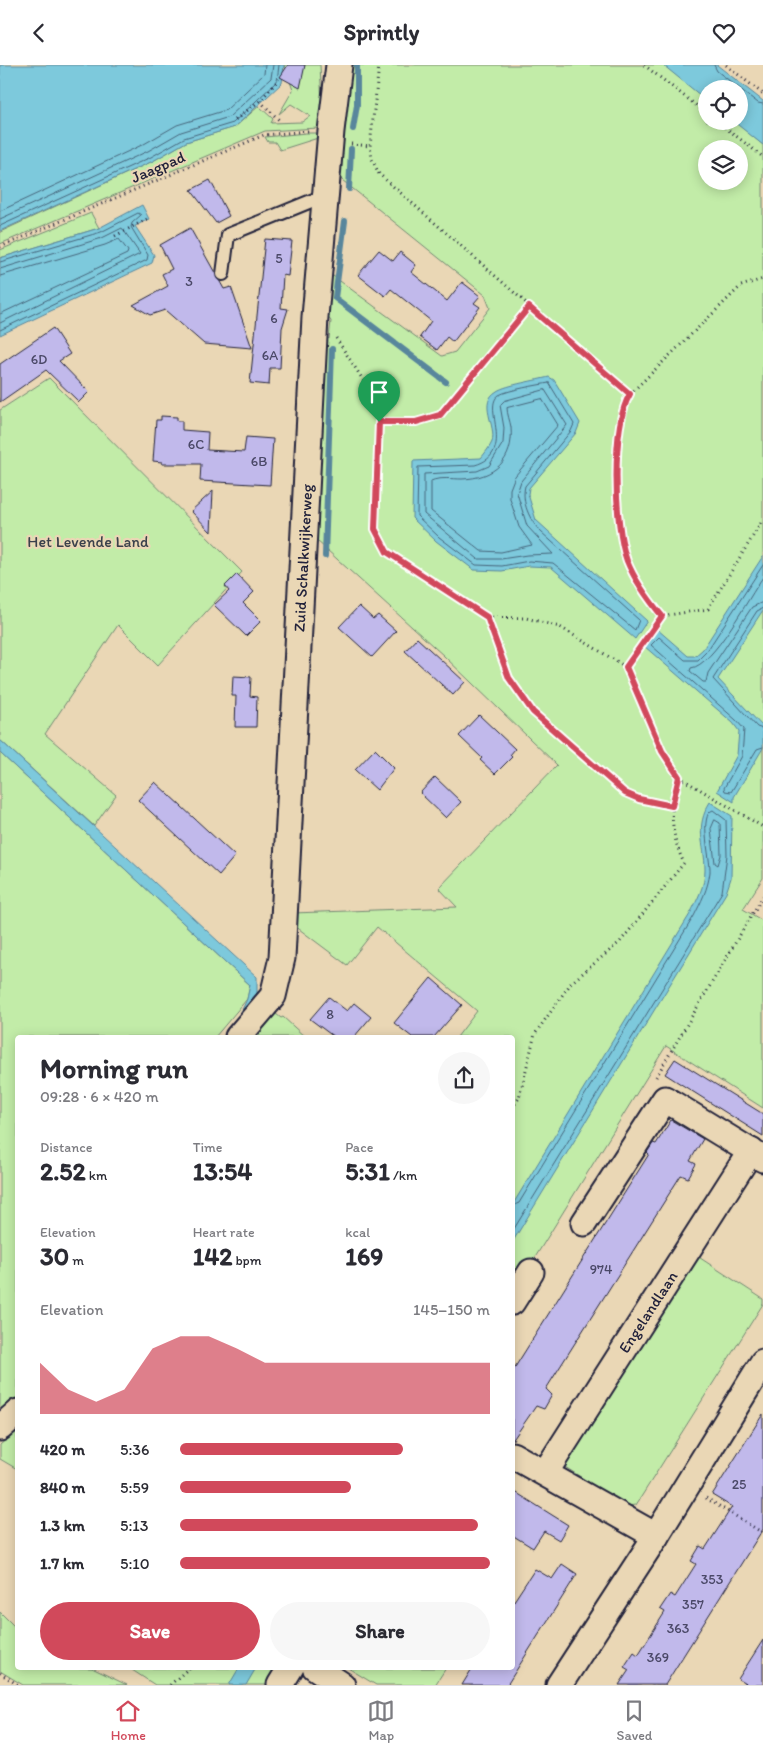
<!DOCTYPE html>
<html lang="en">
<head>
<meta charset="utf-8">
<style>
  :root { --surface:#fff; --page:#f7f7f7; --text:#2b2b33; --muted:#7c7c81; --line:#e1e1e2; --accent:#d1495b }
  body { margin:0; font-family:Itim,sans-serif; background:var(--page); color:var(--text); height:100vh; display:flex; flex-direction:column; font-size:19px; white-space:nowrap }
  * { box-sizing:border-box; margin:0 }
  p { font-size:16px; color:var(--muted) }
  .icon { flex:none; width:28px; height:28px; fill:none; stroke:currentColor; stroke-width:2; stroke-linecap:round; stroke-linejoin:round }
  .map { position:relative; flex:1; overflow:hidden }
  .sheet { position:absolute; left:15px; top:970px; width:500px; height:635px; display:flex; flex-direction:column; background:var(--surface); border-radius:5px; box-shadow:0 2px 12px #0003 }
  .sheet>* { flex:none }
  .tools { position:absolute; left:698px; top:15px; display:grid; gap:10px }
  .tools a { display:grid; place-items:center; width:50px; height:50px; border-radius:50%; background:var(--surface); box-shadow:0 2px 12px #0003; font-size:25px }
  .pin { position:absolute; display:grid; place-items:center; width:42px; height:42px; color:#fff; margin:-51px -21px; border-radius:50% 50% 50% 0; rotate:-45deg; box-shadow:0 0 5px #0007 }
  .pin .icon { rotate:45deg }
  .round { display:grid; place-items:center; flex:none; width:52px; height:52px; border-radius:26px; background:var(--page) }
  .summary { display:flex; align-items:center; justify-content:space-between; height:85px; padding:0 25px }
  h1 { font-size:28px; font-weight:700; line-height:38px }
  .metrics { display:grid; grid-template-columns:repeat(3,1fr); gap:8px; height:85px; padding:5px 25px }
  .metrics div { display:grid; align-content:center }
  .metrics b { font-size:25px; font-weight:700 }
  .metrics small { font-size:14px; font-weight:400 }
  .metrics p { font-size:14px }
  .chart { height:140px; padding:10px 25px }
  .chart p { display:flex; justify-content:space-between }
  .chart svg { width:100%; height:90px; margin-top:5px; fill:var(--accent); opacity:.7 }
  .primary-button { display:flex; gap:10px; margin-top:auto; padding:10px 25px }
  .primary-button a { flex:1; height:58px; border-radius:30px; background:var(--accent); color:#fff; font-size:20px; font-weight:700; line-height:58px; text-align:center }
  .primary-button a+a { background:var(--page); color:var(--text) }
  ul { padding:0 25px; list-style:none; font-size:16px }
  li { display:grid; grid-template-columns:80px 60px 1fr; align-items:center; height:38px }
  li i { height:12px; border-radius:6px; background:var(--accent) }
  header { display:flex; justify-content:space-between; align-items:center; height:65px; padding:0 25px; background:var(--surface); font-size:22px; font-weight:700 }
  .dock { display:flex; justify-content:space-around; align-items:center; height:70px; border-top:1px solid var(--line); background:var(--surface); font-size:14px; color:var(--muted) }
  .dock a { display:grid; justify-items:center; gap:2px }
  .dock .on { color:var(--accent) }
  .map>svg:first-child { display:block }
  .green { fill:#c2eca8; stroke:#728772; fill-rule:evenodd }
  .water { fill:#7dc9dc; stroke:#59869c }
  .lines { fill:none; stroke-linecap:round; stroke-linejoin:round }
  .shore { stroke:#46657b; stroke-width:1 }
  .stream { stroke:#59869c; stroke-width:6 }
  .building { fill:#c1b9eb; stroke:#22223b }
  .lane-casing { stroke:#22223b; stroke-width:16 }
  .street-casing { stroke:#22223b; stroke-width:29 }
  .path { stroke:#22223b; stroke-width:3; stroke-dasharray:1 4; stroke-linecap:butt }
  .lane { stroke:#ead7b5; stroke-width:12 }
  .street { stroke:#ead7b5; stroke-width:25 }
  .route-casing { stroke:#fff; stroke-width:10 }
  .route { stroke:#d1495b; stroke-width:6 }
  .labels { text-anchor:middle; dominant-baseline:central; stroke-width:4.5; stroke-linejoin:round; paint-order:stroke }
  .number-label { font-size:14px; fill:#4a4867 }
  .street-label { font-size:16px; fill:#22223b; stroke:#ead7b5 }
  .park-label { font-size:16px; fill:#3a404b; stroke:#ead7b5 }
</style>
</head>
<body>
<header><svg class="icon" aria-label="back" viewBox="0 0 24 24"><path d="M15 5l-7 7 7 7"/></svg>Sprintly<svg class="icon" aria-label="heart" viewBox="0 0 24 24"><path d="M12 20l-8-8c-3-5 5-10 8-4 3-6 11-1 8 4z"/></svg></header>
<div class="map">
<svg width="763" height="1620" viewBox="0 0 763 1620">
  <rect width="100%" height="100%" fill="#ead7b5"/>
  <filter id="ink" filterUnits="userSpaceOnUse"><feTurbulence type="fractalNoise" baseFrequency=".02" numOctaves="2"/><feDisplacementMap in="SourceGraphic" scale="10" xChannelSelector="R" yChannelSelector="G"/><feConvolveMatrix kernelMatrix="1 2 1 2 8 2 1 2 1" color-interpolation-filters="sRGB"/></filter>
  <g filter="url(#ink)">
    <!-- green -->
    <g class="green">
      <polygon points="284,0 320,0 323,59 319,63 265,66 0,179 0,167 153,96 186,77 235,62 259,41 273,54 271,58 302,57 310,51 291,39 279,49 293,25"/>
      <path d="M 349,0 L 664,0 L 706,34 L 706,56 L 734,56 L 763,80 L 763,813 L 743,844 L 763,856 L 763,1043 L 666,981 L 513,1228 L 512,972 L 457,972 L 477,946 L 377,862 L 347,900 L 291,858 L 293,848 L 457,842 L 439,823 L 557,700 L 444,591 L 316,475 L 317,468 L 314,465 L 324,269 L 329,274 L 331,256 L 325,249 L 329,208 L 442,291 L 455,287 L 490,243 L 485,230 L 337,111 ZM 706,84 L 739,84 L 739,116 L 706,116 Z"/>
      <polygon points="306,68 322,68 318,73 280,85 275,77 268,77 265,72"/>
      <polygon points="91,148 99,163 0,193 0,185"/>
      <polygon points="49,313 242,507 158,600 118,560 45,669 116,730 94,761 0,675 0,345"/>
      <polygon points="0,688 250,920 247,934 215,972 18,972 18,1334 0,1350"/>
      <polygon points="270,944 281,953 283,952 305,972 247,972"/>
      <polygon points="694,1189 763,1234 763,1239 636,1440 626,1441 565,1402 562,1398"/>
      <polygon points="17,1365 17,1404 0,1394 0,1380"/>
      <polygon points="0,1547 17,1564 18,1602 92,1603 127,1620 23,1620 0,1606"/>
      <polygon points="129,1603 278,1603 267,1620 155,1620"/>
      <polygon points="348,1603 446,1603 435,1620 376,1620"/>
    </g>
    <!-- water -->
    <g class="water">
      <polygon points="0,0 284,0 282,18 235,62 186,77 153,96 0,166"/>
      <polygon points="663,0 717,0 763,36 763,80 733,56 739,56 739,24 706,24 706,35"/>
      <polygon points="142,140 149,154 135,161 154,190 152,198 0,270 0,193 99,163"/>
      <path d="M 549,312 L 554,315 L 580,358 L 576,368 L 529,423 L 528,429 L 536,455 L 647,556 L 635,574 L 551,502 L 529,501 L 502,506 L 474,505 L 436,476 L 412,453 L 413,396 L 481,393 C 485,388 490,382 492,377 C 497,360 477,338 497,326 C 506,320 538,315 549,312 Z"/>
      <polygon points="763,491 763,545 718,614 763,662 763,683 734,732 734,737 717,726 737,690 739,666 733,658 644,581 657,564 688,591 695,591 703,584"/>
      <polygon points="0,675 257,912 257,933 231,969 247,934 250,920 0,688"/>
      <path d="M 710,737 L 732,751 L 731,813 L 726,828 L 513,1176 L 513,1139 L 690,849 C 697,835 705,821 705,805 C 705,778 694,763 710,737 Z"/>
      <polygon points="239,1603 256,1603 246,1620 229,1620"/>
    </g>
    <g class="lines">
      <!-- shore -->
      <g class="shore">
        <polyline points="714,0 717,6 758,38 763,39"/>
        <polyline points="0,146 144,79 177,60 226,45 264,9 265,0"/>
        <polyline points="0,154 148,86 181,67 229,52 271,13 273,0"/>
        <polyline points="0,161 151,92 184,73 233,58 277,16 279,0"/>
        <polyline points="0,197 101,167 138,148 141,150 132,158 131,162 148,190 147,195 0,265"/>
        <polyline points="0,204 102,173 122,163 140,189 0,258"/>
        <polyline points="0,211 105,180 119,174 128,186 127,189 0,249"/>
        <path d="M 549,318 L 574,359 L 571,366 L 525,421 C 521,437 530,456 541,467 L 639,555 L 635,565 L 553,498 L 529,496 L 502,501 L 476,500 L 439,472 L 417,451 L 418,402 L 475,400 C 517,388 481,342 499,330 C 508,325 538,320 549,318 Z"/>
        <polygon points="545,325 567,360 521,416 517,428 527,461 553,489 527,490 501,494 478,494 424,449 424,409 477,406 489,401 503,378 504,363 500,340 504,336"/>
        <path d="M 542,334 L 558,360 L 515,411 L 510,424 L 510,434 L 519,462 L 532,480 L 501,487 L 481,486 L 431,446 L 431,416 C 439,412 453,414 462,414 C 494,413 514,396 511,362 C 510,356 507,349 507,343 Z"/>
        <polyline points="763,500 707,586 698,595 685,595 659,572 651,580 736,655 744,664 742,691 724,723 725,726 731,727 757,684 763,682"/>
        <path d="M 763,512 C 749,532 713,601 691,603 L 690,606 L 703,617 L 706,617 L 708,608 L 752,542 L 763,537"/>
        <polyline points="763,543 757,546 713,614 757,662 763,664"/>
        <polygon points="715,755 720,758 721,790 718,800 715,798 711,764"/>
        <path d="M 512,1141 L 519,1138 L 694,851 C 701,837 708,824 710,807 C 711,794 698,750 713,745 L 726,755 L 727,790 L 722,827 L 512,1167"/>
      </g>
      <!-- stream -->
      <g class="stream">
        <polyline points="353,64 357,40 357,0"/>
        <polyline points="349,124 351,84"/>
        <polyline points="345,156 335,233 446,317"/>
        <polyline points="325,491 332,284"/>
      </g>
    </g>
    <!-- building -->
    <g class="building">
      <polygon points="288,0 305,0 300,23 280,12"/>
      <polygon points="210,115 229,151 216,158 191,125"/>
      <polygon points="190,163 224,224 231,222 252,283 204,279 165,245 150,250 133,240 168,221 162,209 172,204 160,180"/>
      <polygon points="265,174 292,176 288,211 283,210 281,243 288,244 282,263 280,303 270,303 269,320 250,318"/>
      <polygon points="379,185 393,196 400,187 416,200 411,207 447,236 462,217 480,231 474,238 480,242 453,277 447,272 437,285 420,272 431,256 391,224 385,231 358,210"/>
      <polygon points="53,263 70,289 59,296 89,327 79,337 46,305 0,337 0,299"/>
      <polygon points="161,351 177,352 177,356 182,356 182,365 208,367 207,385 244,387 246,372 273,374 270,420 200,416 201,399 162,399 162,397 153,396 156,355 161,355"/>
      <polygon points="213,426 211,467 191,446"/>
      <polygon points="237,509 254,527 243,538 261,556 246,571 214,540 229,526 225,521"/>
      <polygon points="359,541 373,554 378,550 396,566 372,592 339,562"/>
      <polygon points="417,573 465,617 453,630 405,586"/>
      <polygon points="233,611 251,612 250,631 257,632 256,662 235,662 236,631 232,631"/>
      <polygon points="479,650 515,684 510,690 512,692 495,709 480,695 482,693 459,671"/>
      <polygon points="375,684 394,703 377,725 355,705"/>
      <polygon points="435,712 461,737 446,753 420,728"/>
      <polygon points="155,717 235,791 219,810 138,735"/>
      <polygon points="431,913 462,940 434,972 412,972 394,958"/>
      <polygon points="329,932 347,946 354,938 371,952 354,972 334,972 310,954"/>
      <polygon points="675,994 763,1049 763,1071 665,1009"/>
      <polygon points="671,1055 703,1074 690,1096 696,1099 688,1113 681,1110 546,1324 552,1330 544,1344 536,1341 512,1376 512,1307 649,1089 647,1087 653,1078 656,1079"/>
      <polygon points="763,1349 763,1464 665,1620 619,1620 629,1605 624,1602 634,1587 638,1590 665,1547 660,1544 670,1529 675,1532 696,1499 691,1496 700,1481 705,1484 732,1442 712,1430"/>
      <polygon points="512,1425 568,1460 559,1475 544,1466 533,1483 512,1470"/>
      <polygon points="562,1499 577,1509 507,1620 462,1620 473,1602 512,1602 512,1539 535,1504 552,1514"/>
      <polygon points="763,1575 763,1620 748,1620 738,1614"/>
    </g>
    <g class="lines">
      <!-- lane casing -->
      <g class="lane-casing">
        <polyline id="lane" points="223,209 228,170 326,130"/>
      </g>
      <!-- street casing -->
      <g class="street-casing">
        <g id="street">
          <polyline points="238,972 273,931 282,893 315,252 331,66 339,0"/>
          <polyline points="584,1158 665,1034 763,1094"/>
          <polyline points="512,1237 531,1207"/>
          <polyline points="0,1363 18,1347"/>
          <polyline points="512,1390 656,1471"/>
          <polyline points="545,1408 751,1086"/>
          <polyline points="315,1602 342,1620"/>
          <polyline points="280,1620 291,1602"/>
          <polyline points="559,1620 656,1471 763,1297"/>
        </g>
      </g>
      <!-- path -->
      <g class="path">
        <path d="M 379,0 L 370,81 L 372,94 L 379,109 L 630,329 C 611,359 614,461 627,496 C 635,516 648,534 662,551"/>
        <polyline points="644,0 706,48"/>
        <polyline points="726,0 763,29"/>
        <polyline points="260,36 279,55"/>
        <polyline points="235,55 260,36 279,14"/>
        <polyline points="717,56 763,92"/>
        <polyline points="351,79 370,81"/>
        <polyline points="115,171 149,153"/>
        <polyline points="0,182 264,70 309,66"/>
        <polyline points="336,273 367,321 379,357 375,464 387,487 487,552 509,613 533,647 625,728 639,734 672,741"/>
        <polyline points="630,329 741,221 763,214"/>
        <polyline points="379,357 416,357 440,350 529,241"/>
        <polyline points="487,552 526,553 560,562 626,602"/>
        <polyline points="679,712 763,762"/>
        <polyline points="656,1012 763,831"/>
        <path d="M 512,1043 L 519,1033 L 535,969 L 571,918 L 620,877 L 684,798 C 671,772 668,740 679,712 L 663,686 L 627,602 L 662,551 L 708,544 L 763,455"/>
        <polyline points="706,1433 763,1468"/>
        <polyline points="0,1608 18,1620"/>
        <polyline points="170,1620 190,1602"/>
      </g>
      <!-- lane -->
      <use href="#lane" class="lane"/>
      <!-- street -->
      <use href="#street" class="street"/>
    </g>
  </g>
  <g class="lines" filter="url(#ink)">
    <!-- route casing -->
    <g class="route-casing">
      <path id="route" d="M 529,242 L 630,329 C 611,360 614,461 627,496 C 635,516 648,534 662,551 L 626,602 L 662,686 L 679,712 L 672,741 L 639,734 L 625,728 L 533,647 L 509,613 L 487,552 L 387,487 L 375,464 L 379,357 L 416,357 L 440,350 Z"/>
    </g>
    <!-- route -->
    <use href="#route" class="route"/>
  </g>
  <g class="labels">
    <!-- number labels -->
    <g class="number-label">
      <text x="279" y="193">5</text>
      <text x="189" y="216">3</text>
      <text x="274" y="253">6</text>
      <text x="270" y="290">6A</text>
      <text x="39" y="294">6D</text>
      <text x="196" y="379">6C</text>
      <text x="259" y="396">6B</text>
      <text x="330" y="949">8</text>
      <text x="601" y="1204">974</text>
      <text x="739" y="1419">25</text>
      <text x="712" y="1514">353</text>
      <text x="693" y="1539">357</text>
      <text x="678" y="1563">363</text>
      <text x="658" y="1592">369</text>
    </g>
    <!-- street labels -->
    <g class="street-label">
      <text transform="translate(158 102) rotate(-23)">Jaagpad</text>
      <text transform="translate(303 493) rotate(-87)">Zuid Schalkwijkerweg</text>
      <text transform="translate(648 1247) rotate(-57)">Engelandlaan</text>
    </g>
    <!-- park labels -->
    <g class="park-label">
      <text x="88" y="476">Het Levende Land</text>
    </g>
  </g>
</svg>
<div class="tools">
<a><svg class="icon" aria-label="locate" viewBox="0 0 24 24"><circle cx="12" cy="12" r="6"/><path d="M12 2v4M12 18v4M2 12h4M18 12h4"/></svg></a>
<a><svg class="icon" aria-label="layers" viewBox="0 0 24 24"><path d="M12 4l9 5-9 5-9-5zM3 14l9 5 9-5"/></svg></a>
</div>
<div class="pin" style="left:379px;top:357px;background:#1e9e55"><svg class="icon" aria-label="arrive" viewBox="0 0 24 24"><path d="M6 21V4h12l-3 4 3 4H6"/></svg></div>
<section class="sheet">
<div class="summary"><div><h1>Morning run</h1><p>09:28 · 6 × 420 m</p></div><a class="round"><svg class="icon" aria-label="share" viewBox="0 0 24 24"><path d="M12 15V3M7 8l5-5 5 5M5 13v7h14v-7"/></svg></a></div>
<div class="metrics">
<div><p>Distance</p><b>2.52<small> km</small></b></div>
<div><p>Time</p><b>13:54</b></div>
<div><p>Pace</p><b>5:31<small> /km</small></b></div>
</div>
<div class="metrics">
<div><p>Elevation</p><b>30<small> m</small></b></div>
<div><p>Heart rate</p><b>142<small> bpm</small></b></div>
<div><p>kcal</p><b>169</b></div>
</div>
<div class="chart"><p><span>Elevation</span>145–150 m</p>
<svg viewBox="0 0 160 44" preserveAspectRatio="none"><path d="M0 44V19L10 32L20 38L30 32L40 12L50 6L60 6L70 12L80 19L90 19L100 19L110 19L120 19L130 19L140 19L150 19L160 19V44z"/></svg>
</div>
<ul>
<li><b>420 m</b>5:36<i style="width:72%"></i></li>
<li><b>840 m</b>5:59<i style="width:55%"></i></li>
<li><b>1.3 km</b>5:13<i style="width:96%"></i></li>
<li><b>1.7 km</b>5:10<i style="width:100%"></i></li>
</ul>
<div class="primary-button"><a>Save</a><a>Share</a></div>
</section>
</div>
<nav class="dock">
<a class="on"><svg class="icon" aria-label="home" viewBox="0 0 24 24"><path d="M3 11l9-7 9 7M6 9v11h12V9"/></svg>Home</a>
<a><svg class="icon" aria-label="map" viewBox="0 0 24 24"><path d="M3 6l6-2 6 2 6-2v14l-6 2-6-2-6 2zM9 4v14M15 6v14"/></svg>Map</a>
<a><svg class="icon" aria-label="saved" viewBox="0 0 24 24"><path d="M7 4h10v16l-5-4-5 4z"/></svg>Saved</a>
</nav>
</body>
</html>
